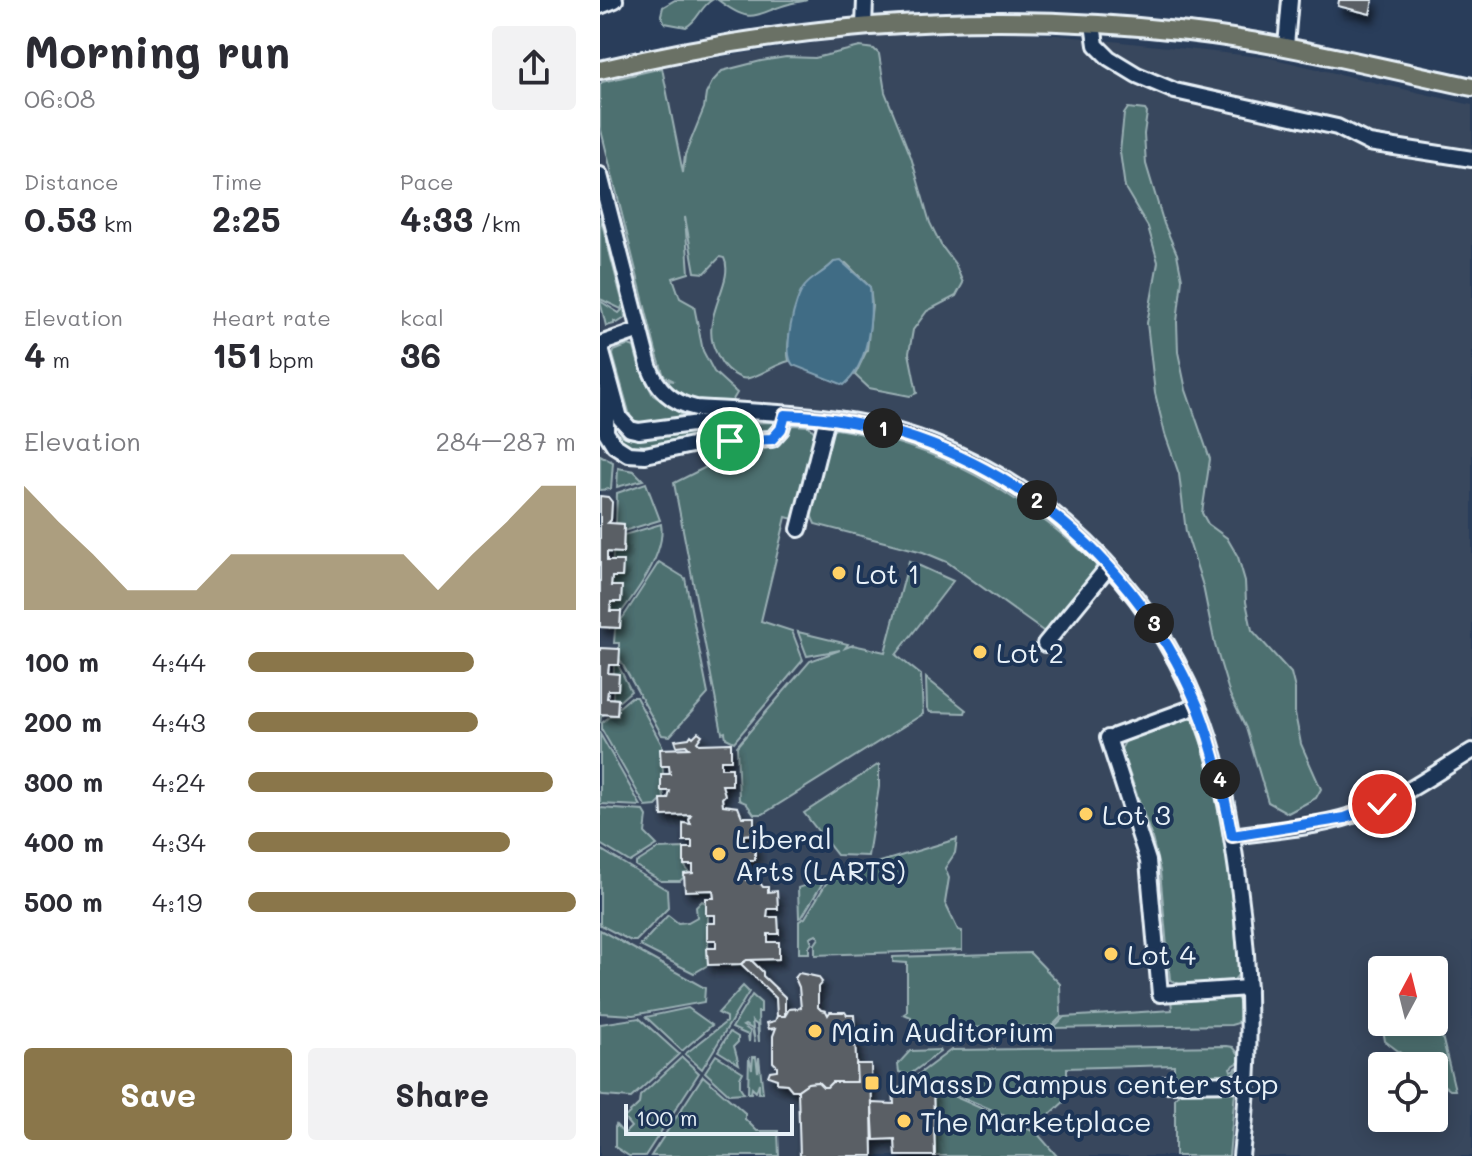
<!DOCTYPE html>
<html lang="en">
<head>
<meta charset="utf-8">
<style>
  :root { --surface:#fff; --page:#f2f2f3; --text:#2b2b33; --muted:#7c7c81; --accent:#8a764a }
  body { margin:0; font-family:Mali,sans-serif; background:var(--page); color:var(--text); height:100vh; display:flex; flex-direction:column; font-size:30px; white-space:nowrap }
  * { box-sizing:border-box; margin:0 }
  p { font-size:26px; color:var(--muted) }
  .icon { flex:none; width:44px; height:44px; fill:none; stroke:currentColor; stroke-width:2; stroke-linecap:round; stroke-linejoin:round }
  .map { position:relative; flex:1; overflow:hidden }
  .panel { display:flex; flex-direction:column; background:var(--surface); width:600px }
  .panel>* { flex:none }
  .needle { width:52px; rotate:7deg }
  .controls { position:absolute; left:768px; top:956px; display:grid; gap:16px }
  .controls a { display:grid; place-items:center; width:80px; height:80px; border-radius:8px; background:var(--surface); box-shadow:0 4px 20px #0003; font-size:40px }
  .scale { position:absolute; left:24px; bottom:20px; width:170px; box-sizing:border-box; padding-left:8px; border:4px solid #e8f1f8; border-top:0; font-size:22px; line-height:28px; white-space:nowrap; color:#e8f1f8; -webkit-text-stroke:6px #1d3557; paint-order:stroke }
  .pin { position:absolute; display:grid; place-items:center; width:68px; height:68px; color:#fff; margin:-34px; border:4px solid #fff; border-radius:50%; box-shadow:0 2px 8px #0007 }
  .km { position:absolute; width:40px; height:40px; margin:-20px; border-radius:50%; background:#222; color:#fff; font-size:22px; line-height:40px; text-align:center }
  .round { display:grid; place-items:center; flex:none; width:84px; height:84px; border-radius:8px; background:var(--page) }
  .summary { display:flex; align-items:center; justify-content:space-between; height:136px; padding:0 24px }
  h1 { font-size:44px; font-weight:700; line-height:60px }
  .figures { display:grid; grid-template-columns:repeat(3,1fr); gap:12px; height:136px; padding:8px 24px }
  .figures div { display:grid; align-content:center }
  .figures b { font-size:34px; font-weight:700 }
  .figures small { font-size:22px; font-weight:400 }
  .figures p { font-size:22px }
  .chart { height:224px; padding:16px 24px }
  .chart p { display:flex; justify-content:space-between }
  .chart svg { width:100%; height:144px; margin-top:8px; fill:var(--accent); opacity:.7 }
  .button { display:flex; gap:16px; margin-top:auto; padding:16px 24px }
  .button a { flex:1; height:92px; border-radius:8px; background:var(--accent); color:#fff; font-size:32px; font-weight:700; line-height:92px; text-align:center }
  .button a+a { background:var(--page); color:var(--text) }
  ul { padding:0 24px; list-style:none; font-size:26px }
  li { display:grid; grid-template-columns:128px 96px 1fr; align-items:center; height:60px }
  li i { height:20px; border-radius:10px; background:var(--accent) }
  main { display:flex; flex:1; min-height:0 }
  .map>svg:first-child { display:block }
  .built { fill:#38475d; fill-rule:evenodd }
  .green { fill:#4d6f70; stroke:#9ab0b4; stroke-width:2 }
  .water { fill:#406c85; stroke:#83a1b3; stroke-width:2 }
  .building { fill:#5a5f65; stroke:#e8f1f8; stroke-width:2; filter:url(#shadow) }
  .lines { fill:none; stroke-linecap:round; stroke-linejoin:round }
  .minor-casing { stroke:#e8f1f8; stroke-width:20 }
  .major-casing { stroke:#e8f1f8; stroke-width:22 }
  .minor { stroke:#1d3557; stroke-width:14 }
  .major { stroke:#6b7165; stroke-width:16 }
  .route-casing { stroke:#fff; stroke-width:16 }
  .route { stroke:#1a73e8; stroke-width:10 }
  .poi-dot { fill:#ffd166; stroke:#1d3557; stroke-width:3 }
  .labels { text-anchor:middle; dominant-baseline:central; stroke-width:8; stroke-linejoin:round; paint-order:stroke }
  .poi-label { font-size:28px; fill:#e8f1f8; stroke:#1d3557; text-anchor:start }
</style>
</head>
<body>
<main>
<section class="panel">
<div class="summary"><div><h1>Morning run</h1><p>06:08</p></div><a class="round"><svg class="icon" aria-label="share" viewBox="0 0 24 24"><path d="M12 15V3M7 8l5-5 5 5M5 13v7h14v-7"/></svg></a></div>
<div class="figures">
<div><p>Distance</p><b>0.53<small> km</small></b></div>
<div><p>Time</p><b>2:25</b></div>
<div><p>Pace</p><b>4:33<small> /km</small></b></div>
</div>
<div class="figures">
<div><p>Elevation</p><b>4<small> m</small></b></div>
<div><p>Heart rate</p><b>151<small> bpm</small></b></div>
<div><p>kcal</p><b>36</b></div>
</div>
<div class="chart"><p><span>Elevation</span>284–287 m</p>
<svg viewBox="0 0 160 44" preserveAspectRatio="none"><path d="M0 44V6L10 17L20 27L30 38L40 38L50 38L60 27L70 27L80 27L90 27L100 27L110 27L120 38L130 27L140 17L150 6L160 6V44z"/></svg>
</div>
<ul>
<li><b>100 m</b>4:44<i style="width:69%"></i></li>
<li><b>200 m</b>4:43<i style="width:70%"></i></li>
<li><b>300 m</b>4:24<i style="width:93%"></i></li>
<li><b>400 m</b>4:34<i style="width:80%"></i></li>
<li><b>500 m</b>4:19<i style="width:100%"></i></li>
</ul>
<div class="button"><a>Save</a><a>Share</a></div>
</section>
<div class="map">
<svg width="872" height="1156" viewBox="0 0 872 1156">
  <defs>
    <filter id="shadow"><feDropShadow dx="4" dy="7" stdDeviation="4" flood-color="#0009"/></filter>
  </defs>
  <rect width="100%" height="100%" fill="#293d5a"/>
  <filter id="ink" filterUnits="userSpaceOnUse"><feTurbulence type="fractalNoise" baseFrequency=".0125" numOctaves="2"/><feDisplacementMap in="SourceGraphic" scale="16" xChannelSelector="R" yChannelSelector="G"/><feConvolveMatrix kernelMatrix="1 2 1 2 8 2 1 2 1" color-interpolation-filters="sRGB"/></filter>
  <g filter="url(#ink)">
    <!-- built -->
    <path class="built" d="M 401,29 L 670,58 L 872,105 L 872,1156 L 0,1156 L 0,81 L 37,70 L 206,44 L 283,35 ZM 782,970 L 834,970 L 834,1022 L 782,1022 ZM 782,1066 L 834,1066 L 834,1118 L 782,1118 Z"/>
    <!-- green -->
    <g class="green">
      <path d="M 75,0 L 112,0 C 100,7 98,21 86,27 L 65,23 L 61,15 L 63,7 Z"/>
      <path d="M 118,0 L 207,0 C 201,2 194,2 189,4 C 153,14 153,26 118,0 Z"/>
      <path d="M 260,47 L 274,49 L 279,54 L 285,92 L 311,157 L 330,223 L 341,245 L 355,264 L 363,283 L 356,296 L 327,311 L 313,330 L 309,353 L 317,393 L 310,396 L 269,388 L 255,375 L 267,350 L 272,305 L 270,287 L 246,263 L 234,262 C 228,269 221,272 215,278 C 199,293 184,340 189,361 C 174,365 162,375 149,378 C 142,380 137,376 132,373 C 124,368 121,362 117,354 C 97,319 136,282 124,258 L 120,257 L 105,273 L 95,272 L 85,217 L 89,273 L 73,278 L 80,298 L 94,306 L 103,351 L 114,372 L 137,393 L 131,403 C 104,404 83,403 66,380 L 74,381 L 64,376 L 56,351 L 0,126 L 0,85 L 2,82 L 62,68 L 83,173 L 85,155 L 104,108 L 106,94 L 112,82 L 122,71 L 161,61 L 186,57 L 215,58 Z"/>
      <polygon points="528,108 545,110 547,113 544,134 546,164 564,224 577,254 582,279 577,322 578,352 586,390 610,459 602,513 608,524 627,538 638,557 645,581 646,602 652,630 691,673 695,689 695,714 701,744 721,789 716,798 688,813 668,802 646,728 630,695 615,645 603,586 586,532 579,474 565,434 555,393 547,323 558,262 548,227 525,188 520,152 524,114"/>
      <polygon points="0,216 23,304 21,309 0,299"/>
      <polygon points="0,301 19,313 24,308 25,318 17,323 14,321 14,324 6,326"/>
      <polygon points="29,345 34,347 40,369 53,395 85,417 44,424 31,419 13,355 14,351"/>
      <polygon points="172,422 176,424 173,430 127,432 124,428 127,424"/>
      <path d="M 10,423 C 27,455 72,431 101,429 L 102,433 L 99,436 C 76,439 13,463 10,423 Z"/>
      <path d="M 192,425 L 209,426 L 217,435 L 197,520 L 186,517 L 161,621 L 192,631 L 203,660 L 134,742 L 126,738 L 125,732 L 122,733 L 74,483 L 114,463 L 162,453 L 163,449 C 180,447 185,438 192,425 Z"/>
      <path d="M 236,429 C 341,445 419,493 496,564 L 495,571 L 452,629 L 443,631 L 347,562 L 323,552 L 215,524 L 211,515 L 232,431 Z"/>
      <polygon points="0,455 13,462 11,489 0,490"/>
      <polygon points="18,468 34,471 43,480 17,487"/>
      <polygon points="46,483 60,520 24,531 24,524 16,523 17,493"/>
      <path d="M 61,524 C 67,556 29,602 10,627 L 13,552 L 23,552 L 24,535 Z"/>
      <polygon points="309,561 353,581 296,655 321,675 323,714 163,814 154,814 146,803 139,800 137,746 210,661 240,650 207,656 198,632 248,644 245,648 253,645 285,652"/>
      <polygon points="59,562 85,578 108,694 70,736 62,735 19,658 19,643 14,643 15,630"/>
      <polygon points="14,665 18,665 31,691 1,717 0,723 0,714 13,698"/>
      <polygon points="326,678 366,710 365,713 330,712 327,708"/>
      <polygon points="31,697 36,697 62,745 63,774 61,775 64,798 56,806 46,807 2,730 2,723 10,716 18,716 18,708"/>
      <path d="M 586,719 L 592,719 C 624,792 632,895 639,974 L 633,981 L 582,985 L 570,980 L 560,871 L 552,838 L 521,749 L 526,740 Z"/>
      <polygon points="0,734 41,806 0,804"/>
      <polygon points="279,764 279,787 268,856 237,855 204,813"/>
      <polygon points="0,808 44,811 47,816 45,833 57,845 30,862 0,844"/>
      <polygon points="357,839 355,853 345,868 349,878 345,903 358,930 362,931 362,950 215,955 215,944 219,938 216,934 210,937 212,943 209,947 209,953 199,953 199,921 205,918 230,877"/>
      <polygon points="84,848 84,865 89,872 80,881 61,881 36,866 36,863 58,849"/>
      <polygon points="0,849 67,890 68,908 36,941 31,941 0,925"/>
      <polygon points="225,879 202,917 199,918 198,888"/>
      <polygon points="102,901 106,903 106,914 108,915 108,965 94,973 40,946 68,915 78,923 88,922 97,917 96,907"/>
      <polygon points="0,930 105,988 104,1002 33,1015 0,1013"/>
      <polygon points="430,953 460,984 461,1017 452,1026 317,1029 311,1024 311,1017 304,1014 307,1012 307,963 293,962 293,957"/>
      <polygon points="143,986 149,992 102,1069 85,1054 126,1022 126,1017 118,1013"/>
      <polygon points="152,995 161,1003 161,1012 158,1012 159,1042 157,1025 152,1021 155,1042 152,1029 145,1025 143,1026 150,1031 149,1042 148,1035 132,1028"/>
      <path d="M 634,995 C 643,1002 641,1013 638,1023 L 631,1025 L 453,1028 L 464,1017 L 572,1010 L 571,999 Z"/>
      <polygon points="88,1008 112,1025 82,1051 46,1017"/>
      <polygon points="39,1018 79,1054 31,1098 3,1096 0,1093 0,1024"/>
      <polygon points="787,1023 832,1023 840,1028 855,1090 850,1090 834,1078 834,1066 818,1066 785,1041 783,1029"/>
      <polygon points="130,1032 138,1037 138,1042 134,1046 139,1064 118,1051"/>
      <polygon points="627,1046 633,1047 639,1054 639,1062 630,1068 631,1071 639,1066 631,1076 574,1077 574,1065 467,1068 467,1099 435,1128 315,1077 351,1050"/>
      <polygon points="339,1050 340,1052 309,1075 299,1072 298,1064 310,1051"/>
      <polygon points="116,1055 143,1072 140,1078 140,1087 144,1093 129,1094 105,1072"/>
      <polygon points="82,1057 99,1073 45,1156 29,1156 15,1147 15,1127 16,1125 24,1134 31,1127 24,1118 39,1104 40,1096"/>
      <polygon points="149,1057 152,1069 153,1057 156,1057 158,1072 159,1057 163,1093 159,1093 159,1083 156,1092 152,1088 151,1093 148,1093"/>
      <polygon points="103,1076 145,1113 145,1119 157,1131 178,1131 179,1156 51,1156"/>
      <polygon points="333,1087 437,1133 457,1156 335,1156"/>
      <polygon points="582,1090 633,1090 635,1092 629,1156 575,1156 575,1098"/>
    </g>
    <!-- water -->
    <path class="water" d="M 241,261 L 270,287 C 273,318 269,364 244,385 L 193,365 C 182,352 194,298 205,286 C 212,277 224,273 234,262 Z"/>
    <!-- building -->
    <g class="building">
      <polygon points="739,0 773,0 770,14 738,6"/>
      <polygon points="0,496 8,497 12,502 11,520 8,523 24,524 23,553 7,552 7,561 23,561 22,577 12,577 11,586 22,586 21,602 11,602 10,611 21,611 20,628 0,627"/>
      <polygon points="0,648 20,649 19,665 9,665 8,673 19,674 18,690 8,690 7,698 18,699 17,715 0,714"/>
      <polygon points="98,732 102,735 97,742 99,744 131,743 131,760 121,760 121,768 132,768 132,785 122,785 125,795 122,798 123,805 138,807 142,817 154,817 154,834 144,835 144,843 155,843 155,860 145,860 146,880 158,880 163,887 168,887 168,892 177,891 178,909 168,909 167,917 178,917 179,934 168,934 168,942 179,942 179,959 147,960 141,964 108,965 107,948 116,948 116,940 107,940 107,923 115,923 115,915 106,915 106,898 114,898 113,890 85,891 84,874 93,873 93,865 84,865 84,848 92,848 92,841 83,841 83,823 91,824 89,820 91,815 62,816 61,799 68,799 70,791 61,791 61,774 70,774 69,766 61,766 60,749 89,748 86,745 77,746 75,740 89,738 91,735 93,737"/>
      <polygon points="147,960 151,960 163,972 163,976 185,997 185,1016 177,1016 176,998 141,964"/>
      <polygon points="199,973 218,977 222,982 218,987 218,1007 221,1010 226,1011 228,1015 230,1012 245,1012 247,1015 254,1015 257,1082 232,1082 227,1087 223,1087 218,1082 208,1083 198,1090 192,1090 187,1084 177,1083 177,1079 168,1076 170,1071 177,1070 177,1066 173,1062 173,1036 176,1028 169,1029 167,1023 175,1021 177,1016 185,1016 189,1009 201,1008 199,987 195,978"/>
      <polygon points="256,1064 271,1064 273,1156 200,1156 198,1090 208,1083 218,1082 223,1087 227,1087 232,1082 257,1082"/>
      <polygon points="333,1087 335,1156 296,1156 295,1139 274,1140 272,1103 294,1104 293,1088"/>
    </g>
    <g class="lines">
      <!-- minor casing -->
      <g class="minor-casing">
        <g id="minor">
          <polyline points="0,6 15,0"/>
          <polyline points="493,24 496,45 509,58 537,75 575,91 737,127 769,143 872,159"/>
          <polyline points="264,26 265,0"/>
          <polyline points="686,46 690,0"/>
          <path d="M 0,175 L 49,366 C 57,389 72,403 96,408 C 171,413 247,413 318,438 C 445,483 547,582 598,707 C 620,761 630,820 638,878 C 651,970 652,1064 641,1156"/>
          <polyline points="0,344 40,330"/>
          <polyline points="0,345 20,418 30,429 39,431 137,418"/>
          <polyline points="7,372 6,432 14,445 28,454 45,455 101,443 172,439 181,429 185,415"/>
          <polyline points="199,529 227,418"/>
          <polyline points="445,644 509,566"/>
          <polyline points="515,736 597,706"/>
          <polyline points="508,738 548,861 560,994 648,988"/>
          <path d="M 632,836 C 675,830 724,827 765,811 C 803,797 837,772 872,751"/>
          <polyline points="566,1084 647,1083"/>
        </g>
      </g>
      <!-- major casing -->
      <g class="major-casing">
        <path id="major" d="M 0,70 C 192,23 390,9 588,32 C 684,43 778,67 872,87"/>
      </g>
      <!-- minor -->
      <use href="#minor" class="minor"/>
      <!-- major -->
      <use href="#major" class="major"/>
    </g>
  </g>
  <g class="lines" filter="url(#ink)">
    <!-- route casing -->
    <g class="route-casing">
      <path id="route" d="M 130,441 L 172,439 L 181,429 L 185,415 C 368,421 528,538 598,707 C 614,748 624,793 632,836 L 745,818 L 782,804"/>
    </g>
    <!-- route -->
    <use href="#route" class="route"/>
  </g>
  <!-- markers -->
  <g class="poi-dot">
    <circle cx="239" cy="573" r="8"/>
    <circle cx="380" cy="652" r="8"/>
    <circle cx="486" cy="814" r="8"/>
    <circle cx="119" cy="854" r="8"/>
    <circle cx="511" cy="954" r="8"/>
    <circle cx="215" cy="1031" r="8"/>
    <rect x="264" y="1075" width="16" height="16" rx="4"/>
    <circle cx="304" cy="1121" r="8"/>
  </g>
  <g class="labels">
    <!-- poi labels -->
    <g class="poi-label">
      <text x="255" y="573">Lot 1</text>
      <text x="396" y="652">Lot 2</text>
      <text x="502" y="814">Lot 3</text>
      <text x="135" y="838">Liberal<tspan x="135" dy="32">Arts (LARTS)</tspan></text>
      <text x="527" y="954">Lot 4</text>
      <text x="231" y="1031">Main Auditorium</text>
      <text x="288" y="1083">UMassD Campus center stop</text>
      <text x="320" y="1121">The Marketplace</text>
    </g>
  </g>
</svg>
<div class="controls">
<a><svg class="needle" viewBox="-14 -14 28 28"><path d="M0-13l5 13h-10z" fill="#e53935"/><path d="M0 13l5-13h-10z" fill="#7c7c81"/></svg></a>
<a><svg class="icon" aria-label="locate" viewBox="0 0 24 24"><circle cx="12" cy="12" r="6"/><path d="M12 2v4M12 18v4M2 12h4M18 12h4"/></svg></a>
</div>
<div class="scale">100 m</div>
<div class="pin" style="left:130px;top:441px;background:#1e9e55"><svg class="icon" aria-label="arrive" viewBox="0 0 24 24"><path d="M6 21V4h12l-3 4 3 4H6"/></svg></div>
<div class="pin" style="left:782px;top:804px;background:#d93025"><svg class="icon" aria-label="check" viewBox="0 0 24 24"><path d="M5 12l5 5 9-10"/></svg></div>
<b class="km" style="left:283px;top:428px">1</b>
<b class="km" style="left:437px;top:500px">2</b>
<b class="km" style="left:554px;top:623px">3</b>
<b class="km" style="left:620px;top:779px">4</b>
</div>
</main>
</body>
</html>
